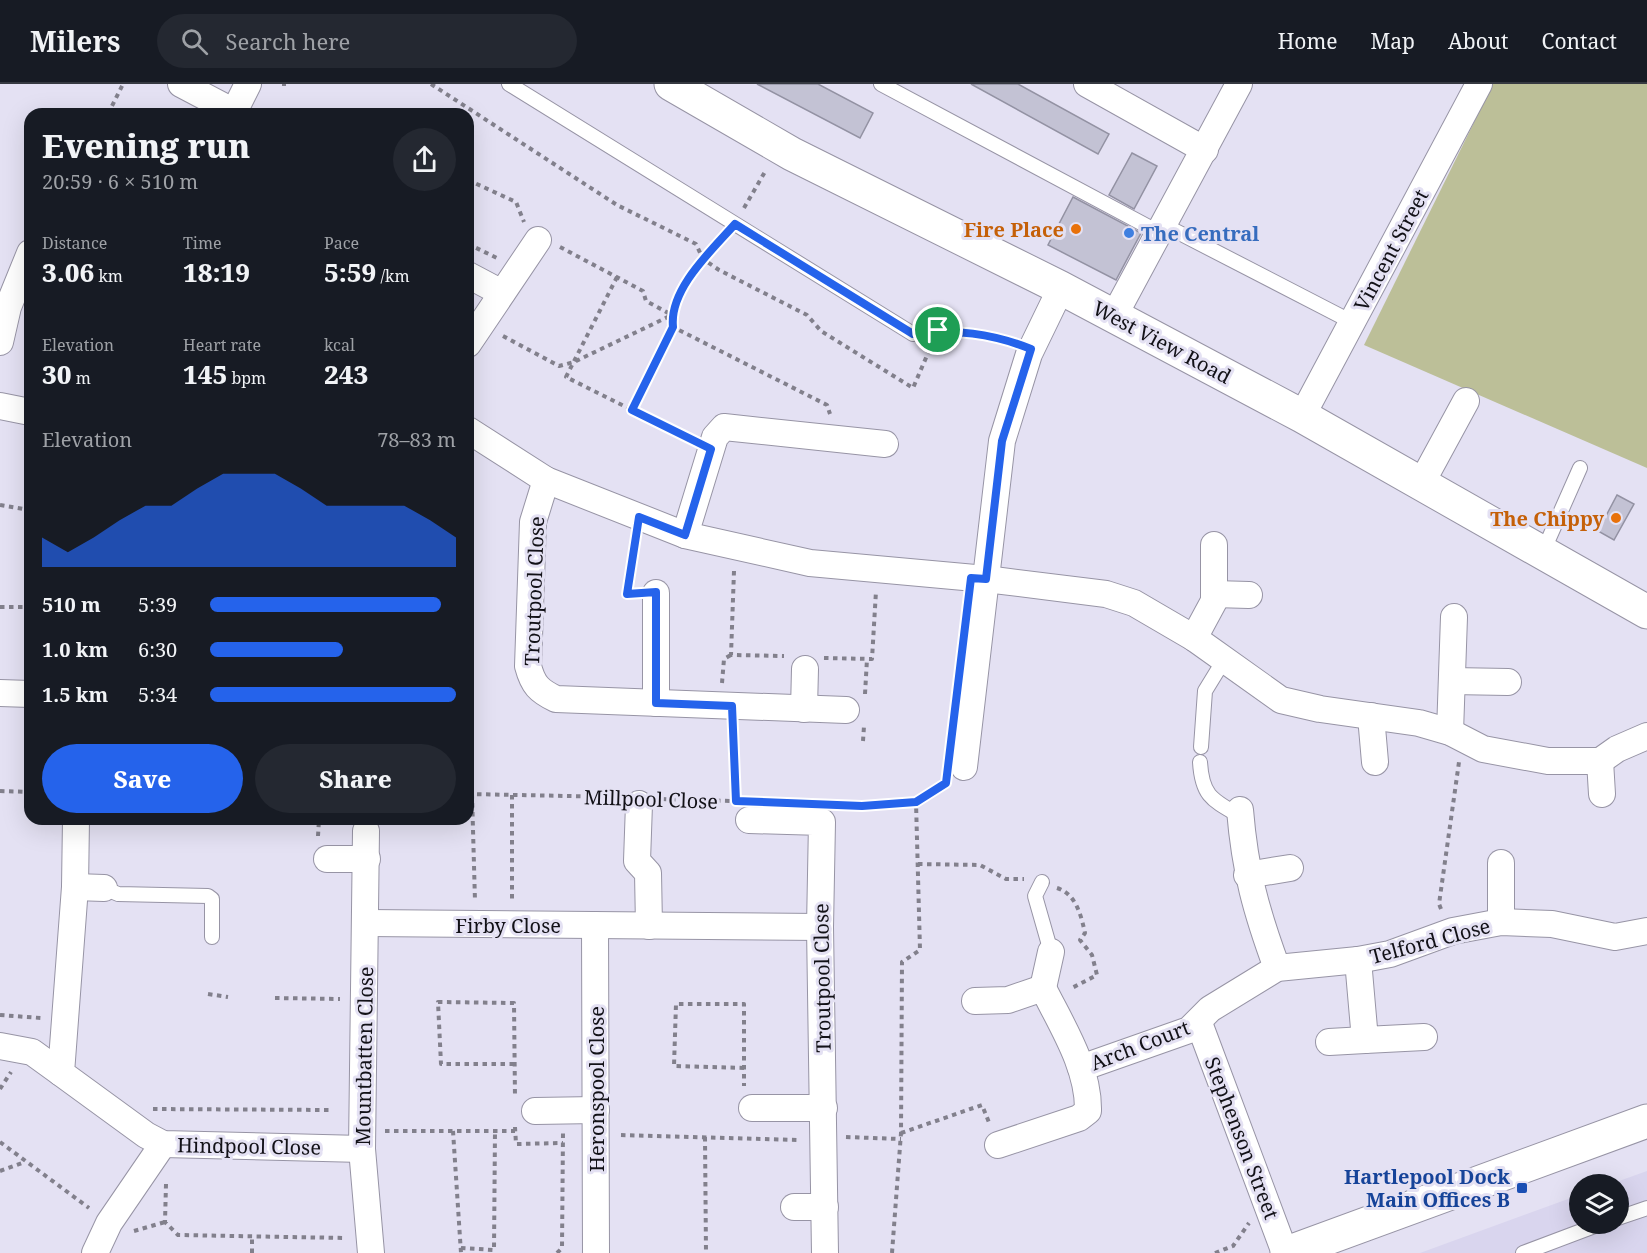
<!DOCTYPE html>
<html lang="en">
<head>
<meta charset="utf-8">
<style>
  :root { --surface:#171b24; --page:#242831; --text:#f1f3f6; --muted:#9ea1a6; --line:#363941; --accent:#2563eb }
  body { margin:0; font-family:"Noto Serif",serif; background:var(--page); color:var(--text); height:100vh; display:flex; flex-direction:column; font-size:22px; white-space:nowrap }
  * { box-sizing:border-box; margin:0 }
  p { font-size:20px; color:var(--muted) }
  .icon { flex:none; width:33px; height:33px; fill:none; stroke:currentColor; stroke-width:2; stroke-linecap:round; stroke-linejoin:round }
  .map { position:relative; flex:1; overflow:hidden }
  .panel { position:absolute; left:24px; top:24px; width:450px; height:717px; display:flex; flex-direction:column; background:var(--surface); border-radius:18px; box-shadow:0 6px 24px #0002 }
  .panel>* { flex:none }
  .fabs { position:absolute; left:1569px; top:1090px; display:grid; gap:12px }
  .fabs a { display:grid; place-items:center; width:60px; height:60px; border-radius:50%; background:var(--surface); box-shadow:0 6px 24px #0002; font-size:30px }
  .pin { position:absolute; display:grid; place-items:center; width:51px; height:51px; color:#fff; margin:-26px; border:3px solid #fff; border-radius:50%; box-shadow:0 2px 6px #0007 }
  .round { display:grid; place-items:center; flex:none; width:63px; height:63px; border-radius:32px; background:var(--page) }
  .headline { display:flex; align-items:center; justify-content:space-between; height:102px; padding:0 18px }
  h1 { font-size:33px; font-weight:800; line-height:45px }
  .figures { display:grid; grid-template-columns:repeat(3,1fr); gap:9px; height:102px; padding:6px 18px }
  .figures div { display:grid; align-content:center }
  .figures b { font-size:26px; font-weight:800 }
  .figures small { font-size:16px; font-weight:400 }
  .figures p { font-size:16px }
  .chart { height:168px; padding:12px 18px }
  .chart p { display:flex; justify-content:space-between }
  .chart svg { width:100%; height:108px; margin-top:6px; fill:var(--accent); opacity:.7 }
  .cta { display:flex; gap:12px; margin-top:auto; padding:12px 18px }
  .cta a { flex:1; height:69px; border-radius:36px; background:var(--accent); color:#fff; font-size:24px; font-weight:800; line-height:69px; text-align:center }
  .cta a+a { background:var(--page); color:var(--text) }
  ul { padding:0 18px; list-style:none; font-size:20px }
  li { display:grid; grid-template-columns:96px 72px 1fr; align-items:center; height:45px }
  li i { height:15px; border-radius:8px; background:var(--accent) }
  header { display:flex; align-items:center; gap:36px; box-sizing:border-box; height:84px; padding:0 30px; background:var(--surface); border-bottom:2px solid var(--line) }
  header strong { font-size:28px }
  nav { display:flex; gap:33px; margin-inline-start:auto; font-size:21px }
  .search { width:420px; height:54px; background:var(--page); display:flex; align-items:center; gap:15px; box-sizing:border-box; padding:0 21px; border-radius:33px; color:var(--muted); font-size:22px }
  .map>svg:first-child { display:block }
  .built { fill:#d9d5ee }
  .green { fill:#bcbf98 }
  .building { fill:#c3c2d4; stroke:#9392a3; stroke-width:1.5 }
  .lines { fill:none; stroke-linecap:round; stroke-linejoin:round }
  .service-casing { stroke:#9794a5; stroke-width:16 }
  .minor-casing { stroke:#9794a5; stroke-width:28 }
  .primary-casing { stroke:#9794a5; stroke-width:35 }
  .path { stroke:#82808c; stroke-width:4; stroke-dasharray:4.5 4.5; stroke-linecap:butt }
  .service { stroke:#fff; stroke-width:14 }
  .minor { stroke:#fff; stroke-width:26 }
  .primary { stroke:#fff; stroke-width:33 }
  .route-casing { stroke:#fff; stroke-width:12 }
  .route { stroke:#2563eb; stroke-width:8 }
  .food-dot { fill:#e8710a; stroke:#e4e1f3; stroke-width:2 }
  .shop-dot { fill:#3f7fe0; stroke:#e4e1f3; stroke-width:2 }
  .transit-dot { fill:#1a4fb4; stroke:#e4e1f3; stroke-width:2 }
  .labels { text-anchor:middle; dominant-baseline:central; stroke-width:6; stroke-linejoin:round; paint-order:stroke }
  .food-label { font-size:20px; font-weight:bold; fill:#c56008; stroke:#e4e1f3; text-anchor:end }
  .shop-label { font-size:20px; font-weight:bold; fill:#366cbe; stroke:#e4e1f3; text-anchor:start }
  .street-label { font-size:20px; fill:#121117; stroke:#e4e1f3 }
  .transit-label { font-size:20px; font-weight:bold; fill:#164399; stroke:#e4e1f3; text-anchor:end }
</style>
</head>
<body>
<header>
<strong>Milers</strong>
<div class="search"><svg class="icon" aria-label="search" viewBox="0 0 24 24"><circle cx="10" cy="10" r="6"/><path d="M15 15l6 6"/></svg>Search here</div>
<nav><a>Home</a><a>Map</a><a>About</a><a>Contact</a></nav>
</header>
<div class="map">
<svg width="1647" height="1169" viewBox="0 0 1647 1169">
  <rect width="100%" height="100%" fill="#e4e1f3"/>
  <!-- built -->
  <polygon class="built" points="1647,1087 1647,1169 1420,1169 1579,1111 1580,1140 1618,1140 1618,1101 1608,1101"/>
  <!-- green -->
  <polygon class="green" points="1493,0 1647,0 1647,384 1364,261"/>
  <!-- building -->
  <g class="building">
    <polygon points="757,0 818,0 873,29 860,54"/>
    <polygon points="971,0 1018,0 1109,50 1098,70"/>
    <polygon points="1132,69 1157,82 1134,125 1109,111"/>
    <polygon points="1073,113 1141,149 1116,196 1048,161"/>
    <polygon points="1617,411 1634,420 1614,456 1598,447"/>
  </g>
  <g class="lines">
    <!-- service casing -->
    <g class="service-casing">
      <g id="service">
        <polyline points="509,0 913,250"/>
        <polyline points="881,0 1160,149"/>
        <polyline points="1164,141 1352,238"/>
        <polyline points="1542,470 1580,384"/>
        <polyline points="1201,663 1205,607 1224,576"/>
        <path d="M 1200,678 C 1202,712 1212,716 1240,732"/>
        <polyline points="1042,798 1035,812 1051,868"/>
        <polyline points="104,804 118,810 208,812 212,815 212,853"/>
        <polyline points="1618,1134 1647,1124"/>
        <polyline points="1523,1169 1600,1140"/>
      </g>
    </g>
    <!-- minor casing -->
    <g class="minor-casing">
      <g id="minor">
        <polyline points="181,0 238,30"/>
        <polyline points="1087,0 1205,66"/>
        <polyline points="234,28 248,0"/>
        <polyline points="468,191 502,209"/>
        <polyline points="1114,232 1239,0"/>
        <polyline points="0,258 8,223 30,169"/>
        <polyline points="468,260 538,156"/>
        <polyline points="0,322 30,328"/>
        <polyline points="1302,332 1479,0"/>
        <polyline points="468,346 546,396 685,451 810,479 986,495 1106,510 1134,519 1194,554 1281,616 1320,625 1419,639 1450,648 1483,665 1548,677 1600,677 1617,665 1647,652"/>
        <path d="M 546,396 L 533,438 L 528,582 C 533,601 539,607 556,615 L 846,626"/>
        <polyline points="1422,398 1466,317"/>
        <polyline points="685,451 715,353 724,343 885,360"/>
        <polyline points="1214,510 1249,511"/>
        <polyline points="1194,554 1214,517 1214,461"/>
        <polyline points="1452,597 1508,598"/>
        <polyline points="0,609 30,610"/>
        <polyline points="656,619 656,509"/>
        <polyline points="804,625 805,585"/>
        <polyline points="1371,632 1375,678"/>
        <polyline points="1450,648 1454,533"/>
        <polyline points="1600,677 1602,710"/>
        <polyline points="964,683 1002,357 1029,270 1061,204"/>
        <polyline points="639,720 637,777 648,789 649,842"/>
        <path d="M 1240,726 C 1245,787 1256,827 1277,884"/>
        <polyline points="76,735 75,803 61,989 146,1051 163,1060 362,1065"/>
        <polyline points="749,736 822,738 820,843 825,1169"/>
        <polyline points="366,747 362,1065 371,1169"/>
        <polyline points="327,775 367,775"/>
        <polyline points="1501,779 1501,838"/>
        <polyline points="1247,791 1290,784"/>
        <polyline points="75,803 104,804"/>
        <polyline points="367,839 820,843"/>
        <polyline points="595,841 596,1169"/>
        <polyline points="1358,876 1365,956 1424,953"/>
        <polyline points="1043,904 1051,868"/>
        <path d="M 975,917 L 1008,916 L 1043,904 C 1062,942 1089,984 1088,1027 L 1079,1034 L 998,1061"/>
        <polyline points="1199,939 1285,1169"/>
        <polyline points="1329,958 1365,956"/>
        <polyline points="0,962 32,968 61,989"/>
        <polyline points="1081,984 1189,946 1210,925 1277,884 1358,876 1390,870 1453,847 1501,838 1552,840 1615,853 1647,847"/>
        <polyline points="752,1024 824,1024"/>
        <polyline points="535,1027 596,1026"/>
        <polyline points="794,1123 825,1123"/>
        <polyline points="95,1169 109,1139 163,1060"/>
      </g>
    </g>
    <!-- primary casing -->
    <g class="primary-casing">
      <g id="primary">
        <polyline points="671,0 792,70 1061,204 1302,332 1647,528"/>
        <polyline points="1287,1169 1647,1037"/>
      </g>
    </g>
    <!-- path -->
    <g class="path">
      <polyline points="431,0 617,121 696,160 703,175 719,186 807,231 821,247 913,304 938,246"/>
      <polyline points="284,2 284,0"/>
      <polyline points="108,30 123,0"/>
      <polyline points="468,96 516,118 524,138"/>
      <polyline points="744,124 766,86"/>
      <polyline points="468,160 497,174"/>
      <polyline points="560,163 643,207 646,217 672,231 673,243 827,321 830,330"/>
      <polyline points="617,193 566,293 690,355"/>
      <polyline points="929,248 942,246 1010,257"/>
      <polyline points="503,252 559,282 574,278 672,231 693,186 724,152"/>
      <polyline points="632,326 673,243"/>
      <polyline points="0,421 30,426"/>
      <polyline points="734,487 731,571 784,572"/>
      <polyline points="633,509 627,510 635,457"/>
      <polyline points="0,523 30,523"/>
      <polyline points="824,574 872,575 876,507"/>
      <polyline points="722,599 724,575 731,571"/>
      <polyline points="865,610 867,575"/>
      <polyline points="733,644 736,717"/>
      <polyline points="863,657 864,642"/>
      <polyline points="0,707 30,708"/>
      <polyline points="468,710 618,713"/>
      <polyline points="472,710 475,817"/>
      <polyline points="512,711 512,818"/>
      <polyline points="662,715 732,717"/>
      <polyline points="839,720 916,718 947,697"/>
      <polyline points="318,752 319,735"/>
      <polyline points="918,780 980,781 1006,795 1024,795"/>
      <path d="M 1057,804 C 1076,810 1081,831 1085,849 L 1080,856 L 1092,871 L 1097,891 L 1070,905"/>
      <polyline points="1441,825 1439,820 1459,678"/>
      <polyline points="208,910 228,913"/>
      <polyline points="275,914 340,915"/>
      <polyline points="0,931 41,934"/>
      <polyline points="514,980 441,980 438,918 514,919 515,1014"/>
      <polyline points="744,984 674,982 676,920 744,920 744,1002"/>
      <polyline points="0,1005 11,988"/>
      <polyline points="153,1025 332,1026"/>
      <polyline points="515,1043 516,1060 563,1059"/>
      <polyline points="385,1047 515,1047"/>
      <polyline points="453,1047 461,1169"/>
      <polyline points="901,1049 982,1021 990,1041"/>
      <polyline points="621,1051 799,1056"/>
      <polyline points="705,1053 706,1169"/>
      <polyline points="846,1053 901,1055"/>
      <polyline points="0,1058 89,1124"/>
      <polyline points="0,1087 25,1078"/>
      <polyline points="166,1100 165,1138 178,1151 345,1154"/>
      <polyline points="134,1147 165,1138"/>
      <polyline points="461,1164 494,1166 495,1047"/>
      <polyline points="252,1169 252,1152"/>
      <polyline points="557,1169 562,1164 563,1049"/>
      <polyline points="892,1169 901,1049 902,878 920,866 916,718"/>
      <polyline points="1215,1169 1233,1162 1249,1139"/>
    </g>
    <!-- service -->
    <use href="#service" class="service"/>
    <!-- minor -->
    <use href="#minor" class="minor"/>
    <!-- primary -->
    <use href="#primary" class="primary"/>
  </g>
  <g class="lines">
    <!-- route casing -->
    <g class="route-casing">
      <path id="route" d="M 735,140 L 913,250 C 952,244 994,250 1031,265 L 1002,357 L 986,495 L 971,494 L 946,699 L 916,718 L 862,722 L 736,717 L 732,622 L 656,619 L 656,508 L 627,510 L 639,433 L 685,451 L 711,365 L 632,326 L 673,243 C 669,205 712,166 735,140 Z"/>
    </g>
    <!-- route -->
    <use href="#route" class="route"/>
  </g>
  <!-- markers -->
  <g class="food-dot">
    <circle cx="1076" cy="145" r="6"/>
    <circle cx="1616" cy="434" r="6"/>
  </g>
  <circle class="shop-dot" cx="1129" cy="149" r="6"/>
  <rect class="transit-dot" x="1516" y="1098" width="12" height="12" rx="3"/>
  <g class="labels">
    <!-- food labels -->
    <g class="food-label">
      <text x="1064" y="145">Fire Place</text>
      <text x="1604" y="434">The Chippy</text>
    </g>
    <!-- shop labels -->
    <g class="shop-label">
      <text x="1141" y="149">The Central</text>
    </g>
    <!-- street labels -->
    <g class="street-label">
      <text transform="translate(1391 166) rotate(-62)">Vincent Street</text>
      <text transform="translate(1162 258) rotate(28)">West View Road</text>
      <text transform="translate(534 507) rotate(-88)">Troutpool Close</text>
      <text transform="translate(651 715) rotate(2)">Millpool Close</text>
      <text x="508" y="841">Firby Close</text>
      <text transform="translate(1430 857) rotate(-15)">Telford Close</text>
      <text transform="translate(822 894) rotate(-91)">Troutpool Close</text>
      <text transform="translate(1140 961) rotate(-21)">Arch Court</text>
      <text transform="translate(364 972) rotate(-89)">Mountbatten Close</text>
      <text transform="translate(596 1005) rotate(-90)">Heronspool Close</text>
      <text transform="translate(1242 1054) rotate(69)">Stephenson Street</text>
      <text transform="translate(249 1062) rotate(1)">Hindpool Close</text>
    </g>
    <!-- transit labels -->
    <g class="transit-label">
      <text x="1510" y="1092">Hartlepool Dock<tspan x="1510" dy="23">Main Offices B</tspan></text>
    </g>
  </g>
</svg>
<div class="fabs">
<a><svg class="icon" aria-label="layers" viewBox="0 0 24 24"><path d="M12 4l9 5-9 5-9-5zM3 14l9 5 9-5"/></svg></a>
</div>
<div class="pin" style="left:938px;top:246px;background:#1e9e55"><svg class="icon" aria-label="arrive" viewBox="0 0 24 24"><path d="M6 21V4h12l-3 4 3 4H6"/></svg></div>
<section class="panel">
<div class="headline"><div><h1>Evening run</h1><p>20:59 · 6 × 510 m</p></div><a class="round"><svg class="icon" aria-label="share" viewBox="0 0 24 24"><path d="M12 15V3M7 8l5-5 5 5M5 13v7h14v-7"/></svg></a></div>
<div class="figures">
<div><p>Distance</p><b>3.06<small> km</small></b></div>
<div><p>Time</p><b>18:19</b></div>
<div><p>Pace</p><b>5:59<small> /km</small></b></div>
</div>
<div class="figures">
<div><p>Elevation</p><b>30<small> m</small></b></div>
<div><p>Heart rate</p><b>145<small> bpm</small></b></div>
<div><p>kcal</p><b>243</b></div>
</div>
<div class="chart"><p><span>Elevation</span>78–83 m</p>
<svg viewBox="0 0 160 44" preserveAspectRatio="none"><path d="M0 44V32L10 38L20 32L30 25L40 19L50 19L60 12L70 6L80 6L90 6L100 12L110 19L120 19L130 19L140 19L150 25L160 32V44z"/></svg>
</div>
<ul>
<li><b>510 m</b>5:39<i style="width:94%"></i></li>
<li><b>1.0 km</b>6:30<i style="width:54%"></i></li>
<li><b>1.5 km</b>5:34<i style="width:100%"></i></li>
</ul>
<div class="cta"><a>Save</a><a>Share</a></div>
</section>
</div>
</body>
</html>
